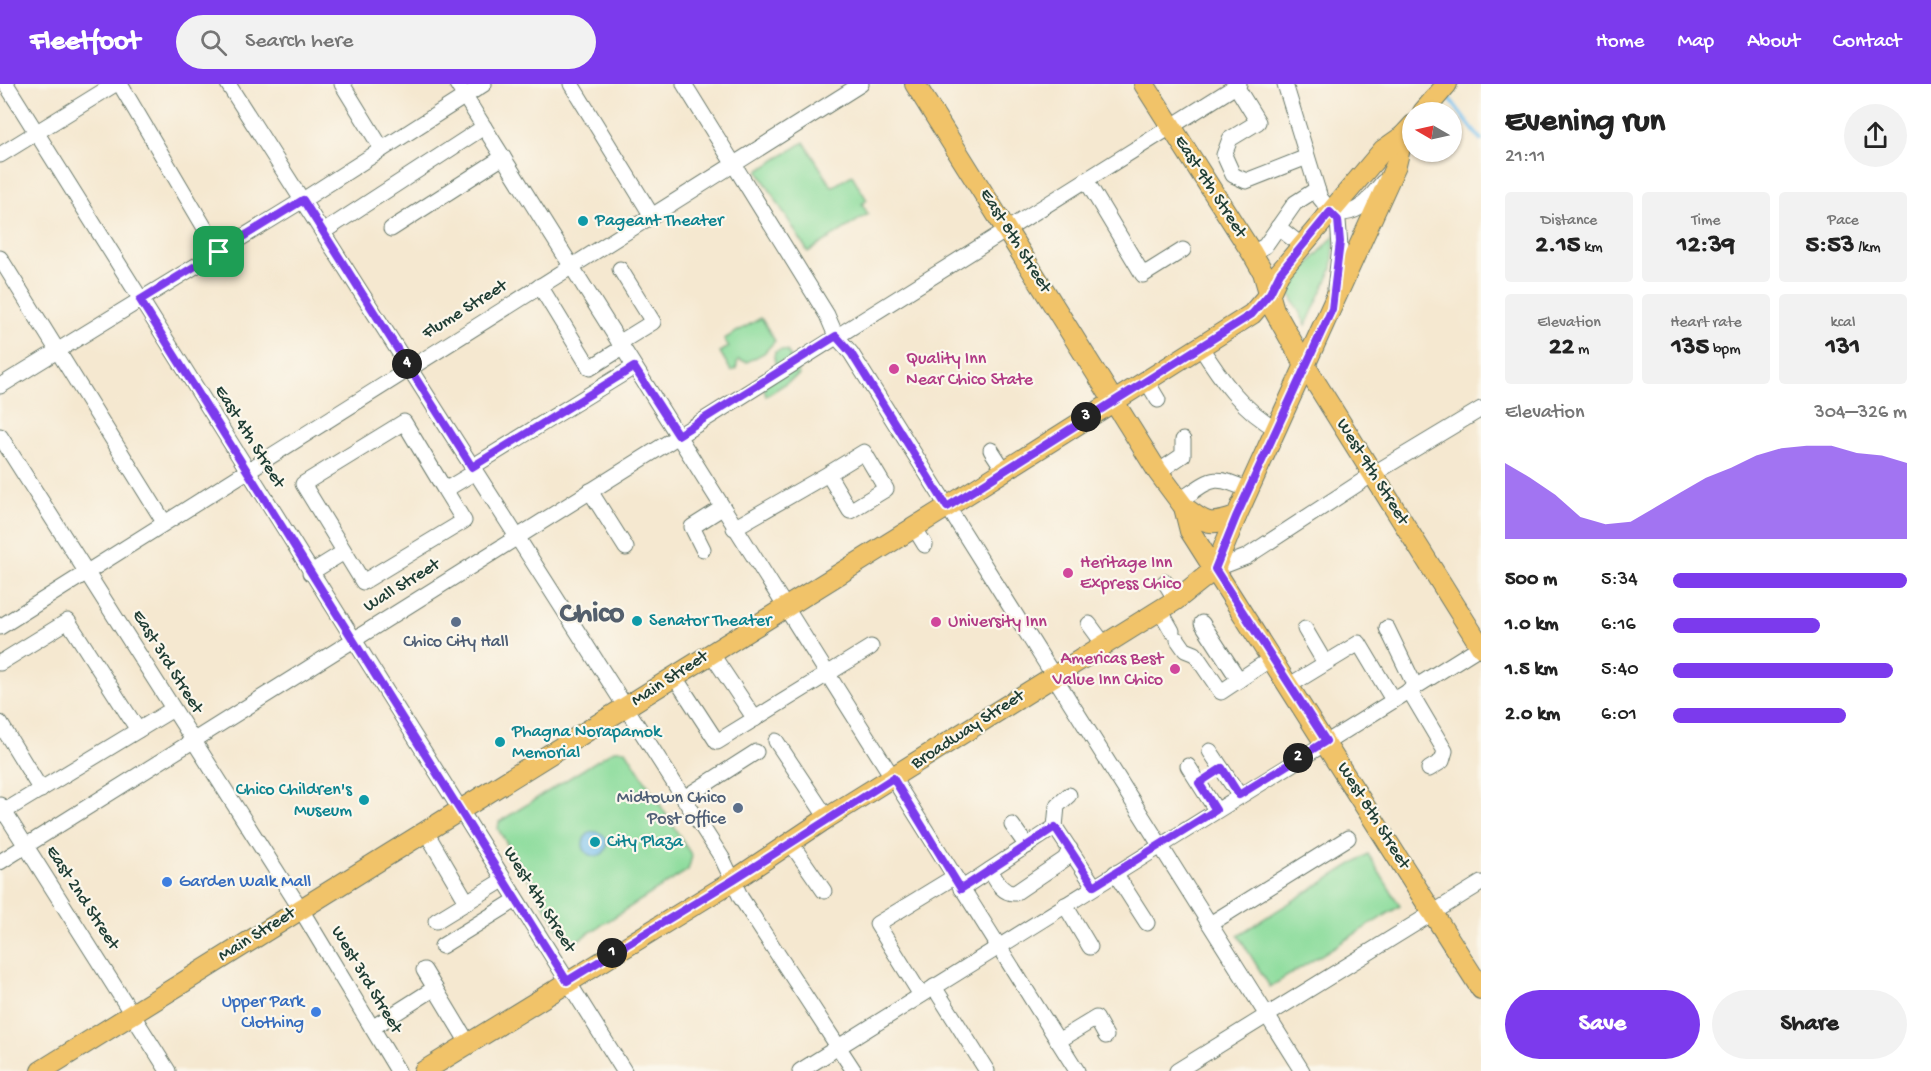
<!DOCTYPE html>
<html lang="en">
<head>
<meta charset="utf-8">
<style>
  :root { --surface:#fff; --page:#f2f2f2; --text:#222; --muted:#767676; --accent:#7c3aed }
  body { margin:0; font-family:"Gochi Hand",sans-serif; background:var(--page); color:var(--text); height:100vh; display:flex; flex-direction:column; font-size:22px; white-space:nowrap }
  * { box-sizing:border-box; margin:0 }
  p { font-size:20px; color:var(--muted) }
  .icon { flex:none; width:33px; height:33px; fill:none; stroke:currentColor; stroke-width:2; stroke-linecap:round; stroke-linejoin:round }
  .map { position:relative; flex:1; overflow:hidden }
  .panel { display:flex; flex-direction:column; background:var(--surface); width:450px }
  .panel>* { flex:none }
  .needle { width:39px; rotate:279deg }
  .fabs { position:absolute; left:1402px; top:18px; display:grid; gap:12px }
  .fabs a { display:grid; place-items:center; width:60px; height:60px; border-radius:50%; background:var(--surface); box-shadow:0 2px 4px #0004; font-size:30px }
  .pin { position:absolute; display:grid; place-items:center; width:51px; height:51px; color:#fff; margin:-26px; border-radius:12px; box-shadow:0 3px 9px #0006 }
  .km { position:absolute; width:30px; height:30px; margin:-15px; border-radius:50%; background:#222; color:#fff; font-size:16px; line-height:30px; text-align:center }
  .round { display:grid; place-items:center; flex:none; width:63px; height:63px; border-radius:32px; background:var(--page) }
  .head { display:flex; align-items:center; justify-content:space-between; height:102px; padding:0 24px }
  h1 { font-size:33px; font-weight:700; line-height:45px }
  .metrics { display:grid; grid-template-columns:repeat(3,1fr); gap:9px; height:102px; padding:6px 24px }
  .metrics div { display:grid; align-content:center; border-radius:6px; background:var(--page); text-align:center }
  .metrics b { font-size:26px; font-weight:700 }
  .metrics small { font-size:16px; font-weight:400 }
  .metrics p { font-size:16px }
  .chart { height:168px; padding:12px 24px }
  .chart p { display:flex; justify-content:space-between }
  .chart svg { width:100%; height:108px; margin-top:6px; fill:var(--accent); opacity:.7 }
  .primary-button { display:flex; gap:12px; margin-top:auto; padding:12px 24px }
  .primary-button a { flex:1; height:69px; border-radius:36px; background:var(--accent); color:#fff; font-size:24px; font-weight:700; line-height:69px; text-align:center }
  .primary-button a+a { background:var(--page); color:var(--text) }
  ul { padding:0 24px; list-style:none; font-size:20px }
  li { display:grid; grid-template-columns:96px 72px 1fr; align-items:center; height:45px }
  li i { height:15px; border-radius:8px; background:var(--accent) }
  header { display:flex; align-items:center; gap:36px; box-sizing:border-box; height:84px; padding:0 30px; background:var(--accent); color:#fff }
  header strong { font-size:28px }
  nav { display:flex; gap:33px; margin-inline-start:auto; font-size:21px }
  .search { width:420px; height:54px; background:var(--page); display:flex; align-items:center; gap:15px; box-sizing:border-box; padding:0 21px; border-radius:33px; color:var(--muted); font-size:22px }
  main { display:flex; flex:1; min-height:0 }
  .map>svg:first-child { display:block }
  .green { fill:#8bdc9b; stroke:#558c68; stroke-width:1.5 }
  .water { fill:#76c0ef; stroke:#4a7e92; stroke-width:1.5 }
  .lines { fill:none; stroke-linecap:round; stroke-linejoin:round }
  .stream { stroke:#76c0ef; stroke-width:4 }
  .minor-casing { stroke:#6a796b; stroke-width:17 }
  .major-casing { stroke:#6a796b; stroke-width:22 }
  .minor { stroke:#fff; stroke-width:15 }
  .major { stroke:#f1c369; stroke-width:20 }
  .route-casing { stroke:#fff; stroke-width:12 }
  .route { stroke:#7c3aed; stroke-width:8 }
  .culture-dot { fill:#0f9aa8; stroke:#fbf7ec; stroke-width:2 }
  .hotel-dot { fill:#d1479c; stroke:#fbf7ec; stroke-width:2 }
  .service-dot { fill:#5c6f8a; stroke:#fbf7ec; stroke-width:2 }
  .shop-dot { fill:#3f7fe0; stroke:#fbf7ec; stroke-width:2 }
  .labels { text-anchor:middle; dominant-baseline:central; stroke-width:4.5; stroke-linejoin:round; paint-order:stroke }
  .street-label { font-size:18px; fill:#1f3d34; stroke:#fbf7ec }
  .culture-label { font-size:18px; fill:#0d838f; stroke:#fbf7ec; text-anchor:start }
  .hotel-label { font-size:18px; fill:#b23c85; stroke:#fbf7ec; text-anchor:start }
  .service-label { font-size:18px; fill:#4e5e75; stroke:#fbf7ec }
  .shop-label { font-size:18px; fill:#366cbe; stroke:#fbf7ec; text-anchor:start }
  .town-label { font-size:30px; font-weight:bold; fill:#545f6c; stroke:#fbf7ec }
</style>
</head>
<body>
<header>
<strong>Fleetfoot</strong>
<div class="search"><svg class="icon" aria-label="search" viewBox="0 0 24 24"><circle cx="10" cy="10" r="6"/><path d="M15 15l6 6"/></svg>Search here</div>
<nav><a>Home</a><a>Map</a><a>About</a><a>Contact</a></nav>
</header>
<main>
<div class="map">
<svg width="1481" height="987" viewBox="0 0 1481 987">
  <rect width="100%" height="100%" fill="#fbf7ec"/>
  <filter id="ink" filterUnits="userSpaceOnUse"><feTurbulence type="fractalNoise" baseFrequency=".0167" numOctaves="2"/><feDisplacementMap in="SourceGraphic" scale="12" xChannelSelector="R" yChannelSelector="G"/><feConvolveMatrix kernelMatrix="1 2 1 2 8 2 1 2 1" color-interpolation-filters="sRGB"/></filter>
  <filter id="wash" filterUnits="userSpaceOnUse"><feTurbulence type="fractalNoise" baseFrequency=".008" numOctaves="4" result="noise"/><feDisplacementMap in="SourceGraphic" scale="24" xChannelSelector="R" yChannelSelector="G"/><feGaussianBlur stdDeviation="1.35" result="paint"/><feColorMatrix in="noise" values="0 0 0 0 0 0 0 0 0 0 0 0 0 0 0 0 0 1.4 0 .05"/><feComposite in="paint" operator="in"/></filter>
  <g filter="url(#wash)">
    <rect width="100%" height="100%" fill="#f5e8d0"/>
    <!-- green -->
    <g class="green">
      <polygon points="804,58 832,103 852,91 867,116 862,120 868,130 808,168 758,87"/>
      <polygon points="1335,151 1332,185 1306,241 1287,204"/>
      <polygon points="761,234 775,257 764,269 747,278 738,276 736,285 731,287 720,268 729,263 724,255"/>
      <path d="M 781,266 L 787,267 C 792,274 794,283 799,291 L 766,312 L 763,300 L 776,283 L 774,273 L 775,268 Z"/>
      <polygon points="614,666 626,666 692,772 688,786 575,858 566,857 498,745 499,738"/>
      <polygon points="1368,770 1400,822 1270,903 1238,851"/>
    </g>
    <!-- water -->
    <circle class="water" cx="595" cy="760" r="12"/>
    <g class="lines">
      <!-- stream -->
      <polyline class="stream" points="1446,10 1481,56"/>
    </g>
  </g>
  <g filter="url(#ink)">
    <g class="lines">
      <!-- minor casing -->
      <g class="minor-casing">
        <g id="minor">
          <polyline points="6,0 624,987"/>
          <polyline points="120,0 219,168"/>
          <polyline points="228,0 722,774 741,814 854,987"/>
          <polyline points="342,0 382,65"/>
          <polyline points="457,0 1077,987"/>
          <polyline points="571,0 652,132"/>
          <polyline points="684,0 827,231 836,252 851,269 1302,987"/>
          <polyline points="1285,0 1320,114 1338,136 1340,163 1335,205"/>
          <polyline points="1236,2 1258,38 1230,55 1224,71 1233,91 1246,97 1307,73"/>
          <polyline points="0,71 115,0"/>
          <polyline points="1086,96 1143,191 1183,166"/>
          <path d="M 1330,128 C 1359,133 1366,118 1383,98"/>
          <polyline points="1278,143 1302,162"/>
          <polyline points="391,145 503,73"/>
          <polyline points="323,148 484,43"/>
          <polyline points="1252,169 1265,162 1295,119 1317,105"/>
          <polyline points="0,174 164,438"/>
          <polyline points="540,202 590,284 622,264"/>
          <polyline points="619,259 653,238 620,185"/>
          <path d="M 1200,262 C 1220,294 1243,327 1277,345"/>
          <polyline points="1146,296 1158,316"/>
          <polyline points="0,302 303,116 484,0"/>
          <polyline points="0,352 300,824 398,987"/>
          <polyline points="991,366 1004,386"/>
          <polyline points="472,383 634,283"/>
          <polyline points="1158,388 1183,371 1183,356"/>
          <polyline points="445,406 404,338 303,400 363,498 464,437 445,406 475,388"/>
          <polyline points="590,407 626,464"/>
          <path d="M 1179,417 C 1212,395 1212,389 1248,406"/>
          <polyline points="914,443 925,461"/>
          <polyline points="734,444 828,390 850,427 886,405 864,368 828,390"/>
          <polyline points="703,465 692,443 722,424"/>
          <polyline points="1215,485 1246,473 1373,390 1481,325"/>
          <polyline points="310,489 344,468"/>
          <polyline points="1165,498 1176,516"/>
          <polyline points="1160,526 1172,547"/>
          <polyline points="1202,539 1239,596"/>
          <polyline points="1089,540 1103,559"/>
          <polyline points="0,543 861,0"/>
          <polyline points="1387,544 1415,602"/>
          <polyline points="1305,545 1325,579"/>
          <polyline points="1178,556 1185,566 1195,570 1221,608 1272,574"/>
          <polyline points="711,569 755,635"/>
          <polyline points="0,579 68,537 138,646"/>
          <polyline points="674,592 717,658 871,563"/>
          <polyline points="1290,601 1359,559 1393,616"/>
          <polyline points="1409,606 1445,667 1442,677 1429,685"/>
          <polyline points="0,639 41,706"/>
          <polyline points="776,657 827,734"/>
          <polyline points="1210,667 1239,711"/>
          <polyline points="1188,682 1216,726"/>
          <polyline points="684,714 756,668"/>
          <polyline points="0,721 168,987"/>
          <polyline points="0,730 173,625"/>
          <polyline points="1012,741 1027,762"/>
          <polyline points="1055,743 1057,722 1069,711"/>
          <polyline points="426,748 467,818 503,796"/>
          <polyline points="790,758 824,807"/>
          <polyline points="0,778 1239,0"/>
          <path d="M 990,786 C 996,796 1002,810 1015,809 L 1065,775 L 1070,765"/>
          <polyline points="1115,789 1147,839"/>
          <polyline points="961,805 1055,743 1094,802"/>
          <polyline points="1065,821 1090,863"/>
          <polyline points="436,837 467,818"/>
          <polyline points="1210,840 1348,754"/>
          <polyline points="442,862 516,816"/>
          <polyline points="424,886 468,959"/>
          <polyline points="934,903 987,987"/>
          <polyline points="921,911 877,840 954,793"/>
          <polyline points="372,944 435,904"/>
          <polyline points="1058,957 1096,934 1106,952"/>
          <polyline points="800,987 1481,562"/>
          <polyline points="1177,987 1481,799"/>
        </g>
      </g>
      <!-- major casing -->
      <g class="major-casing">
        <g id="major">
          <polyline points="915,0 1158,388 1184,423 1190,447 1481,905"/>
          <polyline points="1144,0 1252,169 1263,188 1274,226 1306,283 1481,563"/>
          <polyline points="1423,28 1447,0"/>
          <path d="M 1184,423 C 1206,440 1209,442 1236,433"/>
          <polyline points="1215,485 1236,433 1396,81 1403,52"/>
          <polyline points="41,987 947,423 1252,230 1270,209 1279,189 1383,66 1403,52 1413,41"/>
          <polyline points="424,987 733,797 827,734 1176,516 1215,485"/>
        </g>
      </g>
      <!-- minor -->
      <use href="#minor" class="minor"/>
      <!-- major -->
      <use href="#major" class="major"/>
    </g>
  </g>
  <g class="lines" filter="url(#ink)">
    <!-- route casing -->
    <g class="route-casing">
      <polygon id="route" points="303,116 472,383 634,283 678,351 836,252 851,269 947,423 1252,230 1270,209 1280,189 1330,128 1338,136 1340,158 1332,225 1236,433 1215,485 1326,657 1239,711 1222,684 1199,699 1216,726 1094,802 1055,743 961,805 893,694 733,796 567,897 140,216"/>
    </g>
    <!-- route -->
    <use href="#route" class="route"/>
  </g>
  <!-- markers -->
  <g class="culture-dot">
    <circle cx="583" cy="137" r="6"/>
    <circle cx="637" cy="537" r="6"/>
    <circle cx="500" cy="658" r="6"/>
    <circle cx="364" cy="716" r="6"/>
    <circle cx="595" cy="758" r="6"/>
  </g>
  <g class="hotel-dot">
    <circle cx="894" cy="285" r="6"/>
    <circle cx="1068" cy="489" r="6"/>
    <circle cx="936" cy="538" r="6"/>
    <circle cx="1175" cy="585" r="6"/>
  </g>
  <g class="service-dot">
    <circle cx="456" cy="538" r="6"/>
    <circle cx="738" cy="724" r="6"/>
  </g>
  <g class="shop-dot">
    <circle cx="167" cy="798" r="6"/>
    <circle cx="316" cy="928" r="6"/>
  </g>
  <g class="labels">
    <!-- street labels -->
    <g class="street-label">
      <text transform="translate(1210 103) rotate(57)">East 9th Street</text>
      <text transform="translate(1015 157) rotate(58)">East 8th Street</text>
      <text transform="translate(465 226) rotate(-32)">Flume Street</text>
      <text transform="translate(249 353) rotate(58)">East 4th Street</text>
      <text transform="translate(1372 388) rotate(58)">West 9th Street</text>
      <text transform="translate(402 502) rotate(-32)">Wall Street</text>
      <text transform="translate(167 578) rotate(58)">East 3rd Street</text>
      <text transform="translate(670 595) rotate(-33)">Main Street</text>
      <text transform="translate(968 646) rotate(-33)">Broadway Street</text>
      <text transform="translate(1373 732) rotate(58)">West 8th Street</text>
      <text transform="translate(82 814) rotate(57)">East 2nd Street</text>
      <text transform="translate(539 816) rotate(58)">West 4th Street</text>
      <text transform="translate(257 851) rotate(-32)">Main Street</text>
      <text transform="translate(366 896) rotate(59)">West 3rd Street</text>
    </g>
    <!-- culture labels -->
    <g class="culture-label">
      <text x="595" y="137">Pageant Theater</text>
      <text x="649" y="537">Senator Theater</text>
      <text x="512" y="648">Phagna Norapamok<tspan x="512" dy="21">Memorial</tspan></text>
      <text x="352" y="706" text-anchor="end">Chico Children's<tspan x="352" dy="21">Museum</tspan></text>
      <text x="607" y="758">City Plaza</text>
    </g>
    <!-- hotel labels -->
    <g class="hotel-label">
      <text x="906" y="275">Quality Inn<tspan x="906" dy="21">Near Chico State</tspan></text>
      <text x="1080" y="479">Heritage Inn<tspan x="1080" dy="21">Express Chico</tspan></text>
      <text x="948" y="538">University Inn</text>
      <text x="1163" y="575" text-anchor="end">Americas Best<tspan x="1163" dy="21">Value Inn Chico</tspan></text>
    </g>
    <!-- service labels -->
    <g class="service-label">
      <text x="456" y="558">Chico City Hall</text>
      <text x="726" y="714" text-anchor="end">Midtown Chico<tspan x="726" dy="21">Post Office</tspan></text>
    </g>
    <!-- shop labels -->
    <g class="shop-label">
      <text x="179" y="798">Garden Walk Mall</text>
      <text x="304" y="918" text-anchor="end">Upper Park<tspan x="304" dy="21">Clothing</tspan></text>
    </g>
    <!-- town labels -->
    <g class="town-label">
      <text x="592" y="531">Chico</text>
    </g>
  </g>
</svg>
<div class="fabs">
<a><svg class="needle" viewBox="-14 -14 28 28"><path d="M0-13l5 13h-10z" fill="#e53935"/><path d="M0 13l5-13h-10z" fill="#767676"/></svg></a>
</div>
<div class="pin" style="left:219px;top:168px;background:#1e9e55"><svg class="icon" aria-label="arrive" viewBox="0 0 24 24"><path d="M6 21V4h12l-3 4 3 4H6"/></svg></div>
<b class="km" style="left:612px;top:869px">1</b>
<b class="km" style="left:1298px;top:674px">2</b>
<b class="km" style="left:1086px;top:333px">3</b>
<b class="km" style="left:407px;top:280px">4</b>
</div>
<section class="panel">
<div class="head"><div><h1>Evening run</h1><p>21:11</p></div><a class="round"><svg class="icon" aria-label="share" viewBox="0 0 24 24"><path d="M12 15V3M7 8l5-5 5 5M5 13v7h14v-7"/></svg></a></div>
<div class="metrics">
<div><p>Distance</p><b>2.15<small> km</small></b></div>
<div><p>Time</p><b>12:39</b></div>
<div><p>Pace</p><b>5:53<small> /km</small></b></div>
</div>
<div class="metrics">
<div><p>Elevation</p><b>22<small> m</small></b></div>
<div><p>Heart rate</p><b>135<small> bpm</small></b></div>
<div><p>kcal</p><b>131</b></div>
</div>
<div class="chart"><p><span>Elevation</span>304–326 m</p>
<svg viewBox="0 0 160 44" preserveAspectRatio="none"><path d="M0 44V13L10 19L20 26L30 35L40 38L50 37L60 31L70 25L80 19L90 15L100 10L110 7L120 6L130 6L140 9L150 10L160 13V44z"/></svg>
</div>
<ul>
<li><b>500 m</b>5:34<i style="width:100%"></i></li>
<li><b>1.0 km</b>6:16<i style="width:63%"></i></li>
<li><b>1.5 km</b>5:40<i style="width:94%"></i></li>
<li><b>2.0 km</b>6:01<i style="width:74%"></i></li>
</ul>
<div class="primary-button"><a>Save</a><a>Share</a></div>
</section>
</main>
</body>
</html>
